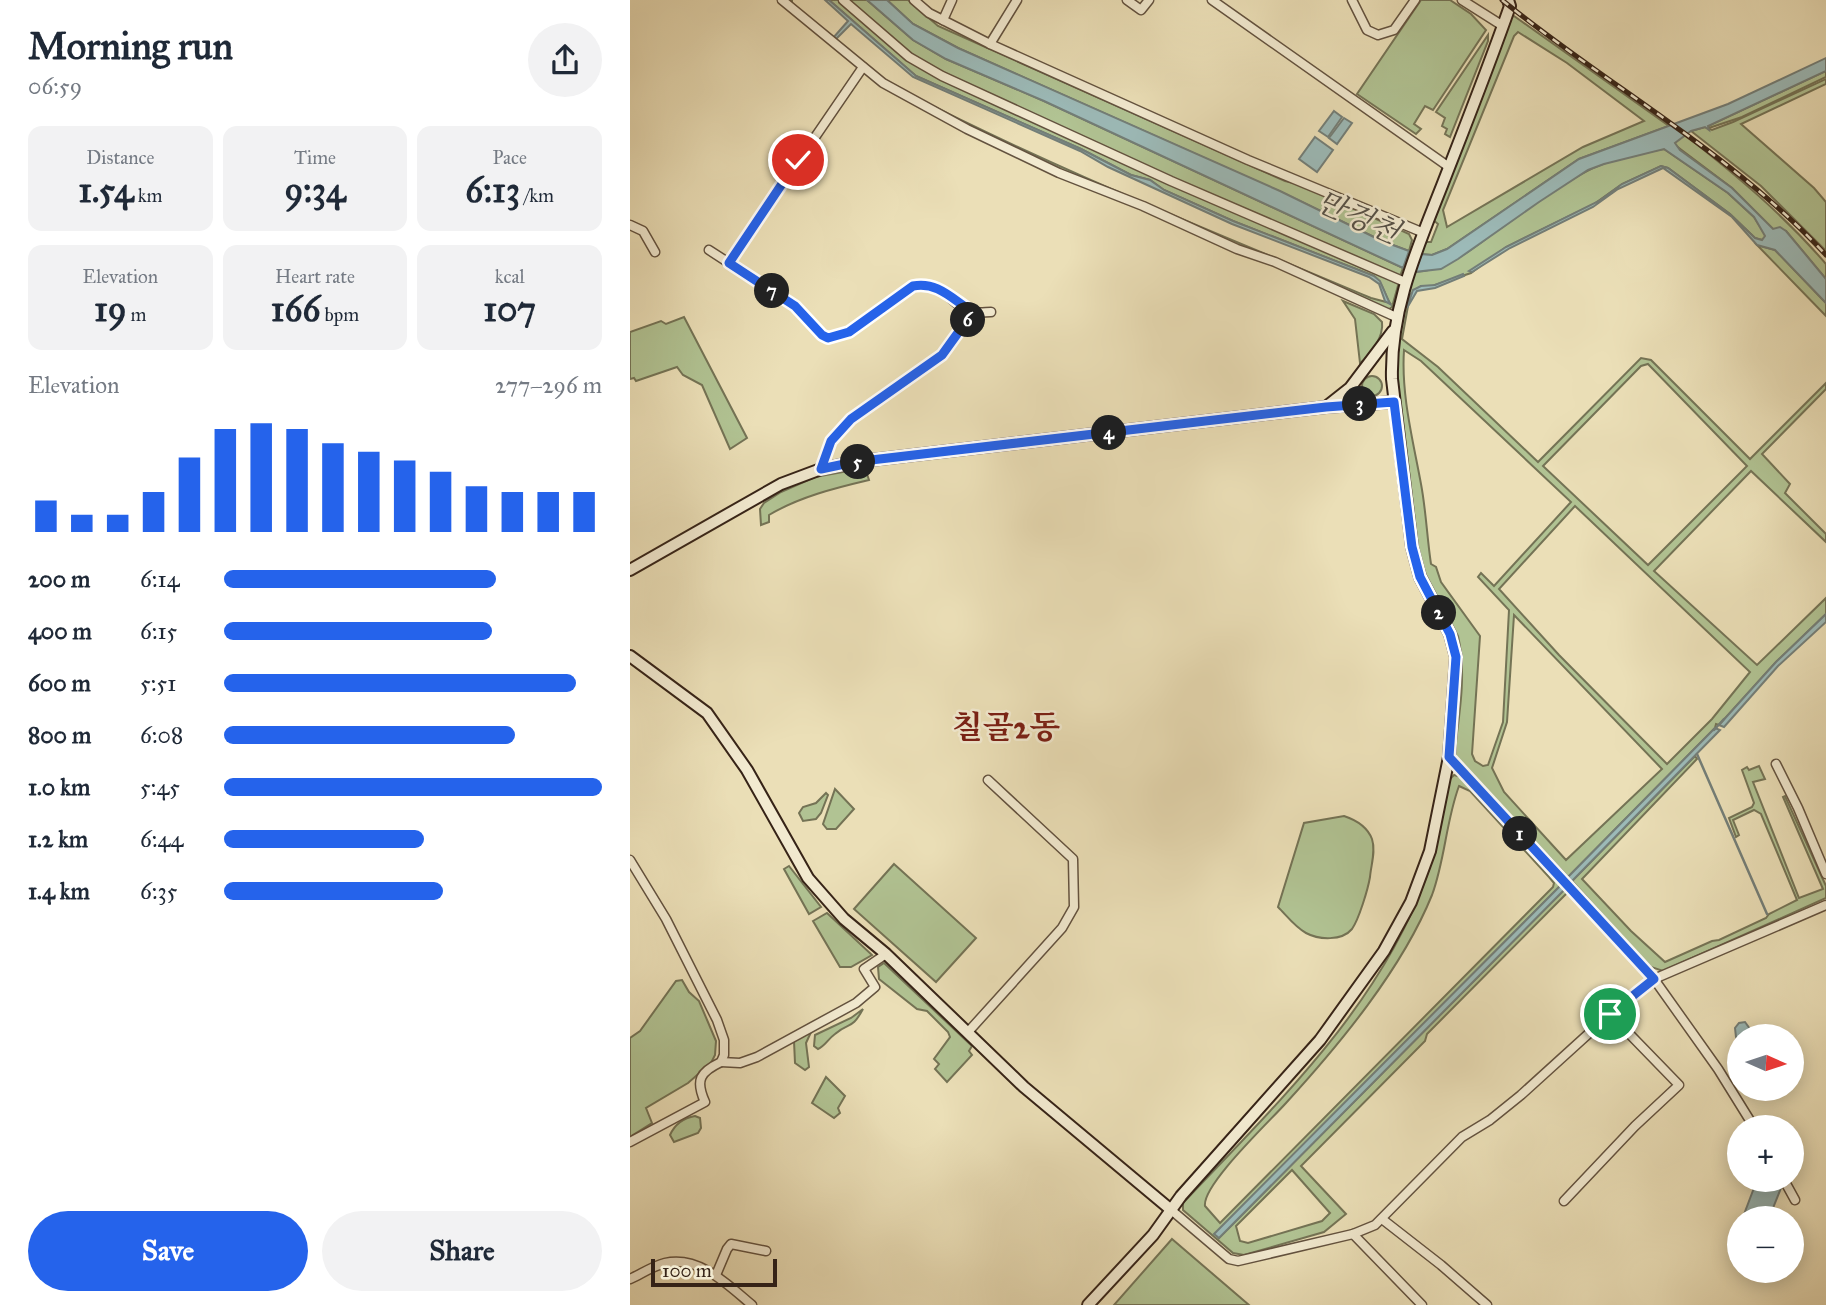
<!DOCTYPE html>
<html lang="en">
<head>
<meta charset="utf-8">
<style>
  :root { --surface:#fff; --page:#f2f2f3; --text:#1f2937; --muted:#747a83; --accent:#2563eb }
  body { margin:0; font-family:"IM FELL Great Primer","Noto Serif KR",serif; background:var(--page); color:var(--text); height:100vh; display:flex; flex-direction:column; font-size:26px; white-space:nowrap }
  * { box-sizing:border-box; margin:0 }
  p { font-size:23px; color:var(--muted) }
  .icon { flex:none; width:38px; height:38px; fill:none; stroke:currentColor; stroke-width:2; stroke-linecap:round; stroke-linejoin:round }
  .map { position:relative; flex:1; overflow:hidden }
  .sheet { display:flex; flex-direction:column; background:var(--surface); width:630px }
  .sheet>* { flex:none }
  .needle { width:46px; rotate:93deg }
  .fabs { position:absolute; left:1097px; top:1024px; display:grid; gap:14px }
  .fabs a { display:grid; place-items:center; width:77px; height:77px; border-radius:50%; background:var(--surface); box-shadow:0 4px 18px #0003; font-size:35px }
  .scale { position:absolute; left:21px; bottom:18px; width:126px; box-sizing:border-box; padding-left:7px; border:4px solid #362317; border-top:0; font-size:19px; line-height:24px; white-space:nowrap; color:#362317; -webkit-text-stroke:5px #f2ead0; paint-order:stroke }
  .pin { position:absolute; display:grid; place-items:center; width:60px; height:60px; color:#fff; margin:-30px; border:4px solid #fff; border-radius:50%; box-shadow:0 2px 7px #0007 }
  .km { position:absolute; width:35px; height:35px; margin:-18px; border-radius:50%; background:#222; color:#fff; font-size:19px; line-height:35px; text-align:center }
  .round { display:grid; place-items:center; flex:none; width:74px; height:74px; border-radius:37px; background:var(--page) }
  .summary { display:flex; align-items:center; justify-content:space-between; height:119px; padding:0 28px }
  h1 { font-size:38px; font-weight:700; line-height:52px }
  .figures { display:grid; grid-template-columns:repeat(3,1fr); gap:10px; height:119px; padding:7px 28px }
  .figures div { display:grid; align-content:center; border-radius:14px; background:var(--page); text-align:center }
  .figures b { font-size:35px; font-weight:700 }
  .figures small { font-size:19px; font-weight:400 }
  .figures p { font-size:19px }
  .chart { height:196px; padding:14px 28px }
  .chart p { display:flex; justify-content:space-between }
  .chart svg { width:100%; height:126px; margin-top:7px; stroke:var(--accent); stroke-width:6 }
  .cta { display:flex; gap:14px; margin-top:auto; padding:14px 28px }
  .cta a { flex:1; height:80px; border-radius:42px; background:var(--accent); color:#fff; font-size:28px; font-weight:700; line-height:80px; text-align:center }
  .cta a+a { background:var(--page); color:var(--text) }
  ul { padding:0 28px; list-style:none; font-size:23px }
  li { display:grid; grid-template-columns:112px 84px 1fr; align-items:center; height:52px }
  li i { height:18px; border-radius:9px; background:var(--accent) }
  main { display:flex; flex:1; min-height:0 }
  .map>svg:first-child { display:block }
  .green { fill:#b1c393; stroke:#747355; stroke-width:2; fill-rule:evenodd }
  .water { fill:#9cbab8; stroke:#737e78; stroke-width:2 }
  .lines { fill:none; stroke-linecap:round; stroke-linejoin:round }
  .stream { stroke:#737e78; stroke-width:2.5 }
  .street-casing { stroke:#63523f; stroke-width:11 }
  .secondary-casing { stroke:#362317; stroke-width:14 }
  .street { stroke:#f2ead0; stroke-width:8 }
  .secondary { stroke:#f2ead0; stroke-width:10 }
  .rail-casing { stroke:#362317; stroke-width:5 }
  .rail { stroke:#f2ead0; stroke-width:2.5; stroke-dasharray:8; stroke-linecap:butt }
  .route-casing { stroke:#fff; stroke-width:14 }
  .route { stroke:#2563eb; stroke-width:9 }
  .labels { text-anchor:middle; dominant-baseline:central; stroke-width:5; stroke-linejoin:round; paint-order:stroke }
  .water-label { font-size:30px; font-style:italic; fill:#555047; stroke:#f2ead0 }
  .quarter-label { font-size:32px; font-weight:bold; fill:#7a1f14; stroke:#f2ead0 }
</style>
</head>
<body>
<main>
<section class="sheet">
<div class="summary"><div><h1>Morning run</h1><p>06:59</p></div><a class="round"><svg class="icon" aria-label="share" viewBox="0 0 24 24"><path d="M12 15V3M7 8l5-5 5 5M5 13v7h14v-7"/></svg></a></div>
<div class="figures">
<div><p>Distance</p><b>1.54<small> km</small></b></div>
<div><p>Time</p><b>9:34</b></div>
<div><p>Pace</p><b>6:13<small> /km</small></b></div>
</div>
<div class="figures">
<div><p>Elevation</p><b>19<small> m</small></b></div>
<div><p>Heart rate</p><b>166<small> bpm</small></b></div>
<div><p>kcal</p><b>107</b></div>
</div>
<div class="chart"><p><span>Elevation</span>277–296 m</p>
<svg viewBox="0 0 160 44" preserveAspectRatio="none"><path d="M5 44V33M15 44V38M25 44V38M35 44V30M45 44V18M55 44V8M65 44V6M75 44V8M85 44V13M95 44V16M105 44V19M115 44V23M125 44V28M135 44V30M145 44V30M155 44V30"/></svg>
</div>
<ul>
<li><b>200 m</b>6:14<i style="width:72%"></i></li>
<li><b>400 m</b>6:15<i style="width:71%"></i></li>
<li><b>600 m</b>5:51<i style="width:93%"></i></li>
<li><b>800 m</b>6:08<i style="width:77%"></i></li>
<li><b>1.0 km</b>5:45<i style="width:100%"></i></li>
<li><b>1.2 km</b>6:44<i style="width:53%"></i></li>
<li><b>1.4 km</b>6:35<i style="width:58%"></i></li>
</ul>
<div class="cta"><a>Save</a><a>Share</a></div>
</section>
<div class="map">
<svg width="1196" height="1305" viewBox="0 0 1196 1305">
  <rect width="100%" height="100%" fill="#ebdfb7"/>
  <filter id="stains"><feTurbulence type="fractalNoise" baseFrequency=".00286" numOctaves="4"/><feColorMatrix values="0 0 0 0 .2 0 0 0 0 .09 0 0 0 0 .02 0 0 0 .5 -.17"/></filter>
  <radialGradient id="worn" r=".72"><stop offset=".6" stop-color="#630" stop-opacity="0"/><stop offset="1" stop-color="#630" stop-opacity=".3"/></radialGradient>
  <!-- green -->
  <g class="green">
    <path d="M 155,0 L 162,0 L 162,4 C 197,34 233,71 275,92 C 426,170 585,232 741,298 L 760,303 C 754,295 754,283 744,276 L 603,221 L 534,190 L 520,180 L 501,175 L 451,149 L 286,76 L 199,0 L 211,0 L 278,58 L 312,77 L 540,182 L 769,282 L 762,307 L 758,310 L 444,176 L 321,119 L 274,94 L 235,68 Z"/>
    <polygon points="215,0 237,0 283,40 316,59 414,101 773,268 770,276 568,192 279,56"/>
    <polygon points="257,0 278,0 308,26 655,181 672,185 779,234 782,240 779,251 752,241 651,192 328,48 283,24"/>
    <polygon points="791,0 820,0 841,14 856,30 803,110 795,106 784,124 791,129 786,134 727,94"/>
    <path d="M 884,16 L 1039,126 L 949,159 L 817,249 L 802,255 L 790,254 L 795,242 L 801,242 L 808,224 L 802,219 L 881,17 ZM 888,32 L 937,63 L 1014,121 L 953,147 L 817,227 L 813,210 L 884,36 Z"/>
    <polygon points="858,35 858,41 820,137 815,134 817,129 812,126 815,118 806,112"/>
    <polygon points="1196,71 1196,77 1112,117 1079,128 1078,126"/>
    <polygon points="1196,79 1196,84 1111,124 1184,188 1196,202 1196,251 1131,186 1061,131 1075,127 1082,130 1103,122"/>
    <path d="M 1055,135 C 1106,175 1154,215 1196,264 L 1196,279 L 1156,231 L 1143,229 L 1102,188 L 1045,145 L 1045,142 Z"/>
    <path d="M 1034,149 L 1098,193 L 1124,217 L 1136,236 L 1132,240 L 1125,238 L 1100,214 L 1038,168 L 1031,166 L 992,184 L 964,204 L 876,247 L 841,273 L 802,286 L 791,286 L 780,295 L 772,339 L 808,367 L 908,462 L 1011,358 L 1021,360 L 1120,459 L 1196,383 L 1196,389 L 1132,454 L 1160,484 L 1155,493 L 1196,534 L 1196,542 L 1121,471 L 1024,571 L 1127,665 L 1196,598 L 1196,614 L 1146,662 L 1089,725 L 1086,724 L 1085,728 L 938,877 L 824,755 C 829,717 837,673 828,636 L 796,575 L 789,554 L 766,371 L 767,337 L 784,272 C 818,271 841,249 868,230 C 897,210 926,187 957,171 C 980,159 1009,153 1034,149 ZM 774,350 L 791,361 L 941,502 L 864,586 L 851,573 L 848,577 L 879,610 L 873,722 L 858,765 L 853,766 L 845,761 L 842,754 L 850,636 L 811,582 L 806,567 L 801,564 C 797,538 796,510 791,484 C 783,440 771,395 774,350 ZM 1018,364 L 1117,466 L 1018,565 L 913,466 L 1011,366 ZM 945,506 L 1120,672 L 1082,719 L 1037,764 L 929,655 L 869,589 ZM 884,615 L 1032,769 L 936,860 L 874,792 L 862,768 L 877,722 Z"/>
    <polygon points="1127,245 1145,250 1196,303 1196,316"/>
    <path d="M 713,301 L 744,314 L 752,322 C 754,336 741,355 730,363 L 725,319 Z"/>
    <polygon points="54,317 117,438 100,449 72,385 53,375 47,367 6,381 4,378 0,379 0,332 31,321 36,324"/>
    <circle cx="742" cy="386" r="10"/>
    <path d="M 235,468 L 239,480 C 205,488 169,497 139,515 L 139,522 L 131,525 L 130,509 L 134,503 L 151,492 L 185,477 Z"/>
    <polygon points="1065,756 1067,759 952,879 1001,931 1035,962 1082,941 1089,940 1136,918 1139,914 1167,900 1131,814 1124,810 1103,820 1109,835 1106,837 1099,818 1122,807 1124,803 1112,770 1117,767 1119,770 1129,766 1135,779 1123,782 1169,898 1193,889 1153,797 1155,796 1196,886 1196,898 1033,971 1021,967 1010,956 942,881"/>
    <path d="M 824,775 L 831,777 L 841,786 L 932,884 L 585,1234 L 589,1238 L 936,888 L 938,892 L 797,1034 L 795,1041 L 671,1166 L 716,1214 L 694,1232 L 614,1255 L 603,1253 L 553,1210 L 553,1203 C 646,1104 748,1009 796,878 C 808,847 812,813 819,780 ZM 829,786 L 840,791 L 919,877 L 924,883 L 923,887 L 590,1223 L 575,1206 C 572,1185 640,1121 656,1103 C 710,1044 772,969 802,895 C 815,860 816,821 829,786 ZM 662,1170 L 700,1213 L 692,1221 L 618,1243 L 610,1241 L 606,1226 Z"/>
    <polygon points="205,789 224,809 206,829 197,829 193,824"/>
    <polygon points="196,793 198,795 191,813 186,819 173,821 169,813 173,807 186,803"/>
    <path d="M 714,816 C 726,820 737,826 742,839 C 746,851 741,865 740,877 C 738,889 729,919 722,929 C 712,941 689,940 676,933 C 665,927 657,916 648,907 L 674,823 Z"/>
    <polygon points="264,864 346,938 306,982 224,909"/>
    <polygon points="159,866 191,907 179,914 154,869"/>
    <polygon points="197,913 242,955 221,967 210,967 183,921"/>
    <polygon points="254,963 342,1046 339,1051 342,1055 317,1082 305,1069 309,1064 304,1059 320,1037 318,1032 297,1011 287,1009 249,979 248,967"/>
    <polygon points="52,980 59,992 69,1001 86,1041 85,1055 81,1063 58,1083 16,1108 22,1123 0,1137 0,1038 10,1031 46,981"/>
    <path d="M 233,1009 C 221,1031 220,1021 205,1034 C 198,1039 195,1046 188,1049 L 184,1046 L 185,1035 L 221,1018 Z"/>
    <polygon points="182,1030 176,1043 179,1067 175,1070 165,1063 164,1041"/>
    <polygon points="196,1077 215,1096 208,1108 210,1113 204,1118 182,1103"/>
    <path d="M 65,1116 L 70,1118 L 71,1128 L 68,1133 L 44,1142 L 40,1135 C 45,1124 53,1118 65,1116 Z"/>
    <polygon points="542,1239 619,1305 484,1305"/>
  </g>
  <!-- water -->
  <g class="water">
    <polygon points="195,0 199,0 286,76 451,149 501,175 520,180 534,190 603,221 744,276 750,281 760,304 755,301 749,284 739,277 602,224 478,167 450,151 283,77 221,24 205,40 203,38 218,21"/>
    <polygon points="237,0 257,0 283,24 328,48 650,191 752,241 779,251 773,268 414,101 316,59 283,40"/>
    <polygon points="1196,58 1196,71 1078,126 1079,130 1075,127 1061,131 1045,143 1050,150 1102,188 1143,229 1150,227 1156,231 1196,279 1196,303 1145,250 1127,245 1102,217 1033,168 988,189 963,207 880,248 842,272 839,271 876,247 969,201 992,184 1031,166 1038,168 1100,214 1125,238 1132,240 1135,236 1124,217 1098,193 1034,149 974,164 958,170 909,202 828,259 811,269 784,272 790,254 802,255 817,249 949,159 1098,104"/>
    <polygon points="704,111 712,117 698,137 689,131"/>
    <polygon points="714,118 722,123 707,144 699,138"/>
    <polygon points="685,137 703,150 687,172 669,159"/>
    <polygon points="833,274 834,276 805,288 787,291 777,308 783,290 791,286 805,285"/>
    <polygon points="1196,614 1196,622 1148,666 1094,727 1089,725 1146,662"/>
    <polygon points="1085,728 1090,730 942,881 938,877"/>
    <polygon points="932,884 936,888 589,1238 584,1234"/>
    <polygon points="1115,1022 1125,1036 1110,1036 1109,1043 1106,1037 1105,1028 1109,1023"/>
    <polygon points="1127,1180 1146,1180 1151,1188 1139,1218 1113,1217"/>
  </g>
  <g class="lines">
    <!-- stream -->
    <g class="stream">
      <polyline points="1084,730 1094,719"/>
      <polyline points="1067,754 1137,914"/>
    </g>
    <!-- street casing -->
    <g class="street-casing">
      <g id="street">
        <polyline points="152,0 253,83 337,129 429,173 513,206 607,249 645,262 766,317"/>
        <polyline points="213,0 279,57 312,76 541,181 775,282"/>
        <polyline points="284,0 299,13 360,44 618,160 794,233"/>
        <polyline points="497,0 511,10 519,0"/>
        <polyline points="582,0 819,167"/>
        <polyline points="722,0 737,30 748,35 764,30 785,0"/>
        <polyline points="832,0 873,26"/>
        <polyline points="313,20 322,0"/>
        <polyline points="360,44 387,0"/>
        <polyline points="0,225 13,231 25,252"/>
        <path d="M 79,250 L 165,306 L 192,335 L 198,338 L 219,332 L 283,286 C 317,280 319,307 344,312 C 349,313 356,312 361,312"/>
        <polyline points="99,263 233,67"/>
        <polyline points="191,469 201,441 221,419 312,355 343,312"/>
        <polyline points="819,757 1024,979 1088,1069 1124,1127"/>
        <polyline points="1146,764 1168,808 1196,874"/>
        <path d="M 0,860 L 36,919 L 87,1020 L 94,1040 L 94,1055 L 91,1062 C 70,1072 65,1080 75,1102 L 0,1142"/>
        <polyline points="338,1032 432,928 444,907 443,859 358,780"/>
        <polyline points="91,1062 110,1063 127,1057 226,1003 245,987 234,969 256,954"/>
        <polyline points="1154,1180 1165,1200"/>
        <polyline points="934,1201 1005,1126 1049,1085 980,1014"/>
        <polyline points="540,1209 599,1259 608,1261 723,1234 745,1225 832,1137 860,1120 891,1095 988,1007 1024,979 1196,905"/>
        <polyline points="752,1219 811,1265 857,1305"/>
        <polyline points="723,1234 792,1305"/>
        <polyline points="86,1275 97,1249 101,1244 136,1251"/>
        <path d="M 0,1279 C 11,1274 23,1266 35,1263 C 69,1255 98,1285 122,1305"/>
      </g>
    </g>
    <!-- secondary casing -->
    <g class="secondary-casing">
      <g id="secondary">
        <polyline points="696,407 720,388 763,331"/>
        <polyline points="0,570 151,484 191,469 224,462 696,407 764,402"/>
        <polyline points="0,656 77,713 117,770 178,878 214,919 256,954 394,1087 540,1209"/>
        <path d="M 458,1305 L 523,1235 L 551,1196 L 690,1040 L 754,951 L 781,902 L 800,851 L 819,757 L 826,657 L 820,634 L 790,577 L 782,547 L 762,379 C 760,308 788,247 813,183 C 836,124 859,66 880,6 L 878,0"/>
      </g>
    </g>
    <!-- street -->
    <use href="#street" class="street"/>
    <!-- secondary -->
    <use href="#secondary" class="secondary"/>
    <!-- rail casing -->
    <g class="rail-casing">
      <path id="rail" d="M 872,0 C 979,87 1102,153 1196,255"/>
    </g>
    <!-- rail -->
    <use href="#rail" class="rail"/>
  </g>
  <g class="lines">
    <!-- route casing -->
    <g class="route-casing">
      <path id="route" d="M 168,160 L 99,263 L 165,306 L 192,335 L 198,338 L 219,332 L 283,286 C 308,281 323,300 343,312 L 312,355 L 221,419 L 201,441 L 191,469 L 224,462 L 696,407 L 764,402 L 782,547 L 790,577 L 820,634 L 826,657 L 819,757 L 1024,979 L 980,1014"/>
    </g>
    <!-- route -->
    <use href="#route" class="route"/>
  </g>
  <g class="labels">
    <!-- water labels -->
    <g class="water-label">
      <text transform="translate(728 217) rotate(24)">만겅천</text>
    </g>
    <!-- quarter labels -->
    <g class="quarter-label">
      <text x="376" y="727">칠골2동</text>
    </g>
  </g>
  <rect width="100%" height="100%" filter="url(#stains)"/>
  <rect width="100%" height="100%" fill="url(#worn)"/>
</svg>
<div class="fabs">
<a><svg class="needle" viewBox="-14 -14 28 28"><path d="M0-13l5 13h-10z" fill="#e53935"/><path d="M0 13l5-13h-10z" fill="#747a83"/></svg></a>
<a>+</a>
<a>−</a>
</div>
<div class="scale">100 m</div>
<div class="pin" style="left:980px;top:1014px;background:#1e9e55"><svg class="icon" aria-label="arrive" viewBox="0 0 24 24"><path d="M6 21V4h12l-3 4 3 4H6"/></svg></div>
<div class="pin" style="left:168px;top:160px;background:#d93025"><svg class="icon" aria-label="check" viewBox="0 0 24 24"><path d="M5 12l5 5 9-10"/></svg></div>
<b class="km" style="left:890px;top:834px">1</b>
<b class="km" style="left:809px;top:613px">2</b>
<b class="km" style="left:730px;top:404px">3</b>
<b class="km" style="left:479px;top:433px">4</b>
<b class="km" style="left:228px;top:462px">5</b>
<b class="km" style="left:338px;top:320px">6</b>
<b class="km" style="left:142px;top:291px">7</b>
</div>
</main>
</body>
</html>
